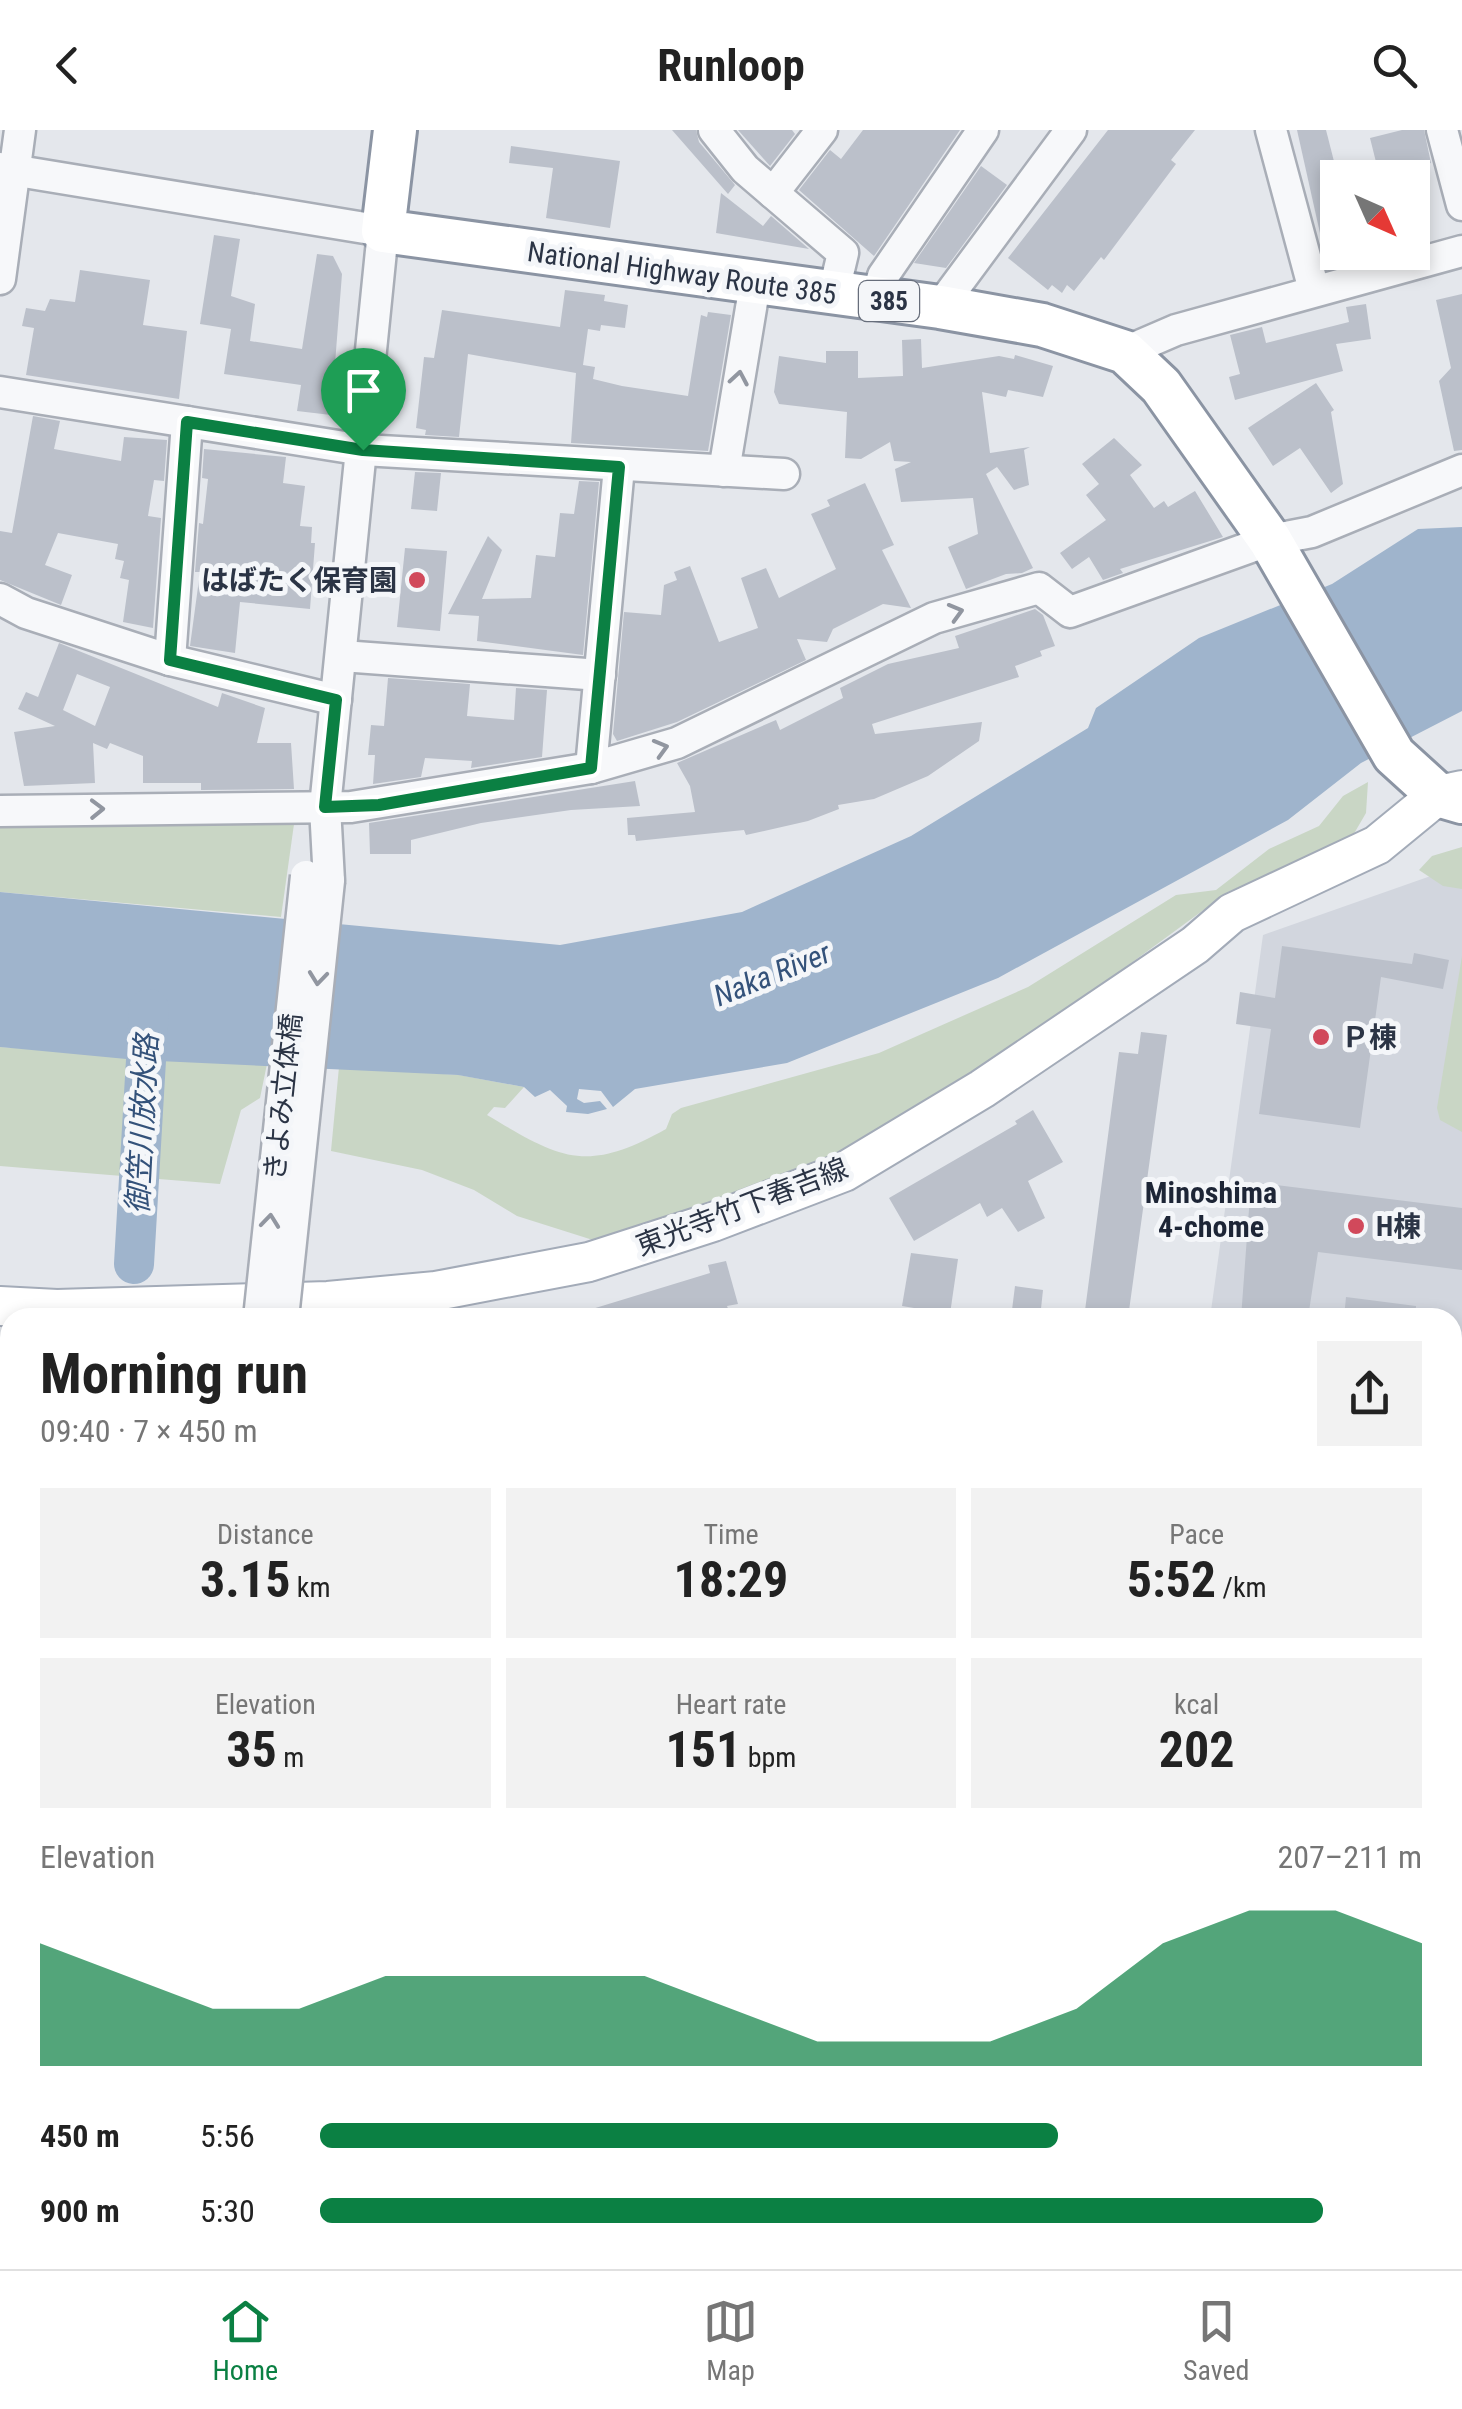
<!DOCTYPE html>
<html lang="en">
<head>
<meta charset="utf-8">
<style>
  :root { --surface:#fff; --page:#f2f2f2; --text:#222; --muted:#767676; --line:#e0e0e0; --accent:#0b8043 }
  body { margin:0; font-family:"Roboto Condensed","Noto Sans JP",sans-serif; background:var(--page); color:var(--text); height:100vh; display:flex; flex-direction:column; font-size:38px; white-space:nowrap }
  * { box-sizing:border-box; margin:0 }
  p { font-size:32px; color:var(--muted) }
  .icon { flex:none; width:55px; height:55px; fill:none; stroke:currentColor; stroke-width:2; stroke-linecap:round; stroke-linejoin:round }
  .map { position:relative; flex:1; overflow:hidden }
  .panel { position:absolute; left:0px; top:1178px; width:1462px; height:962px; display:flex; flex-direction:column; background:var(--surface); border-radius:30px 30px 0 0; box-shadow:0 5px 15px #0003 }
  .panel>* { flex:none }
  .needle { width:65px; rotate:135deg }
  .controls { position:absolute; left:1320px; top:30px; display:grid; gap:20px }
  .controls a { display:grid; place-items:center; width:110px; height:110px; border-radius:0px; background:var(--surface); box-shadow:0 5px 15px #0003; font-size:50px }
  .pin { position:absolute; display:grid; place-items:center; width:85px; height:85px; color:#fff; margin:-102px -42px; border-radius:50% 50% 50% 0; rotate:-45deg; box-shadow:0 0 10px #0007 }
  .pin .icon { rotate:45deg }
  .round { display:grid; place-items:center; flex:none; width:105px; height:105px; border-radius:0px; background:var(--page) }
  .headline { display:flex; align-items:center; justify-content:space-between; height:170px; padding:0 40px }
  h1 { font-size:55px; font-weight:700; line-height:75px }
  .stats { display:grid; grid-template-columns:repeat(3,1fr); gap:15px; height:170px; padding:10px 40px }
  .stats div { display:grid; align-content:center; border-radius:0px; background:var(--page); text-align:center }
  .stats b { font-size:50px; font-weight:700 }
  .stats small { font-size:28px; font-weight:400 }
  .stats p { font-size:28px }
  .chart { height:280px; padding:20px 40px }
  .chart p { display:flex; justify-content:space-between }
  .chart svg { width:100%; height:180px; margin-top:10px; fill:var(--accent); opacity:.7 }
  ul { padding:0 40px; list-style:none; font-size:32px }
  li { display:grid; grid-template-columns:160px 120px 1fr; align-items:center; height:75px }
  li i { height:25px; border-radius:12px; background:var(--accent) }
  header { display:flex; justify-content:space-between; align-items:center; height:130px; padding:0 40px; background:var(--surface); font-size:45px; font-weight:700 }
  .tabs { display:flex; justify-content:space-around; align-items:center; height:140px; border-top:2px solid var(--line); background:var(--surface); font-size:28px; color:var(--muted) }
  .tabs a { display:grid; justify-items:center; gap:5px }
  .tabs .selected { color:var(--accent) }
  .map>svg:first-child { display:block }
  .built { fill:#d2d6de }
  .green { fill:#c9d6c5 }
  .water { fill:#9fb4cc }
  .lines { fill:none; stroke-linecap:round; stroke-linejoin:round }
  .river { stroke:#9fb4cc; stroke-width:40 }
  .building { fill:#bbc0ca; fill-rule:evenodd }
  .minor-casing { stroke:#a9aeb7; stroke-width:35 }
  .major-casing { stroke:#a3abb8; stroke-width:42 }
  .highway-casing { stroke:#8b94a3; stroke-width:48 }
  .minor { stroke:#f7f8fa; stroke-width:30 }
  .major { stroke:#fff; stroke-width:38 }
  .highway { stroke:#fff; stroke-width:42 }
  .rail-casing { stroke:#7d8696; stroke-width:10 }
  .rail { stroke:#f4f6f9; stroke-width:6; stroke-dasharray:19; stroke-linecap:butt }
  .minor-bridge-casing { stroke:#a9aeb7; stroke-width:35; stroke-linecap:butt }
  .minor-bridge { stroke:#f7f8fa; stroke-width:30 }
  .oneway { stroke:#9196a0 }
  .route-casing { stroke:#fff; stroke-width:20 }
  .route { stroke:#0b8043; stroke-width:12 }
  .poi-dot { fill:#d1495b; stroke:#f4f6f9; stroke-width:4 }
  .labels { text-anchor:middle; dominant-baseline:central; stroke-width:10; stroke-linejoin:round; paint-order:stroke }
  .shield { fill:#f4f6f9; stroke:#676e7b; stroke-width:2.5 }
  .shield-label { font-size:25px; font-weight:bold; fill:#2b3445 }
  .street-label { font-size:28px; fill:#2b3445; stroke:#f4f6f9 }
  .poi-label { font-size:28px; font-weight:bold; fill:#2b3445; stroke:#f4f6f9; text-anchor:start }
  .water-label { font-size:30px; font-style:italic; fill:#34527a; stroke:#f4f6f9 }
  .neighbourhood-label { font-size:30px; font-weight:bold; fill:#1d2536; stroke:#f4f6f9 }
</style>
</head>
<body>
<header><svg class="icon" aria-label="back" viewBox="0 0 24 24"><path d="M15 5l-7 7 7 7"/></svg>Runloop<svg class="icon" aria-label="search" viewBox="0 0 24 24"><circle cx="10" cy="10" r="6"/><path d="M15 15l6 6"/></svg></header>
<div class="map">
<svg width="1462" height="2139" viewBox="0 0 1462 2139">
  <rect width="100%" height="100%" fill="#e4e7ec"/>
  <!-- built -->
  <g class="built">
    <polygon points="1462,735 1462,1546 1452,1544 1452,1188 1210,1188 1263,805"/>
    <polygon points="0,1894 10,1899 10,2130 128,2130 128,2139 0,2139"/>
  </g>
  <!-- green -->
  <g class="green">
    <path d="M 1368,652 L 1366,683 L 1352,707 L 1228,762 L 995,933 L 840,1027 L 596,1111 L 517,1086 L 474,1060 L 422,1040 L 331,1021 L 339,937 L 459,945 L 524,957 L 505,978 L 494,977 L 487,985 C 561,1029 586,1044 666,999 L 672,984 L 681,978 L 879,923 L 1028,857 L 1176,765 L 1216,760 L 1269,719 L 1319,696 L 1343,666 Z"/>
    <polygon points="295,687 281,787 0,762 0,694"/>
    <polygon points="1462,717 1462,759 1443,756 1419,740 1432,726"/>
    <polygon points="1462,826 1462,1002 1440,990 1437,978"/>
    <polygon points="0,917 267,934 260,968 241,980 220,1054 0,1036"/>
  </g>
  <!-- water -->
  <polygon class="water" points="1462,397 1462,581 1361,633 1288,690 998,848 787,933 635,959 613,977 601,961 579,959 577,969 584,973 600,971 607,979 588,984 566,982 567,976 550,960 535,967 524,957 458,945 137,930 0,917 0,762 560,815 742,782 911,706 1088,598 1096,578 1199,508 1332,454 1418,399"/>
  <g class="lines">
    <!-- river -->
    <polyline class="river" points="134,1134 149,879"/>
  </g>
  <!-- building -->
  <g class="building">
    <polygon points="672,0 696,0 699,12 735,55 728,64"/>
    <polygon points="738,0 792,0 795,4 770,36"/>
    <polygon points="863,0 960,0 874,126 799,60 830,20 841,29"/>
    <polygon points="1108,0 1195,0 1171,30 1176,34 1104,130 1101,127 1074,161 1067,155 1062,163 1052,155 1048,160 1008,128"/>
    <polygon points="1297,0 1326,0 1338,47 1338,136 1328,139"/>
    <polygon points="1402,0 1424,0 1431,33 1398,41 1399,48 1380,48 1370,8"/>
    <polygon points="511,16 620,31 610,98 546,88 553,38 509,33"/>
    <polygon points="981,36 1007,55 946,138 914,133"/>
    <polygon points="721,63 763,96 771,86 809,119 716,103"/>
    <polygon points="214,105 240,109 231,166 255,174 250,211 302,219 317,124 333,126 342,144 331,285 297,281 301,255 224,244 231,199 200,194"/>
    <polygon points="80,140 150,150 143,195 187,201 179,269 26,245 34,198 22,196 26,178 45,181 50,169 75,172"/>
    <polygon points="565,160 605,165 604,171 628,175 625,198 601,195 600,201 588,199 583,235 595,237 593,249 622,256 688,266 701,185 707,187 708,182 731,185 708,321 571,313 576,243 468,224 459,307 425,305 426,300 416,298 424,227 434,228 442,180 560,197"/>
    <polygon points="1462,164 1462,320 1454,321 1439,251 1451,238 1436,170"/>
    <polygon points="1366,174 1371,209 1336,214 1343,241 1235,270 1229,247 1240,244 1230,205 1262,197 1266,213 1349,192 1346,177"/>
    <polygon points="921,209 922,238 999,226 1014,229 1015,225 1053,236 1043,267 1008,260 1006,267 982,262 990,323 1030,317 1024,320 1029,355 1014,360 997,337 986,344 1033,438 1022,443 1006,444 966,459 948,417 978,404 973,368 901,372 895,339 911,332 894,331 890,312 861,329 845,328 847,282 779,274 774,262 779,226 826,233 826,221 858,221 858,248 903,246 902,210"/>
    <polygon points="1316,253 1334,280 1331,282 1343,354 1331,363 1300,318 1273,336 1248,298"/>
    <polygon points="33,286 60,291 54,319 121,331 124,307 167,310 164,351 154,350 148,386 161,388 153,498 123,492 129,450 120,448 124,431 115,429 118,414 58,403 45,435 72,445 61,475 0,450 0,401 12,403"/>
    <polygon points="1114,308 1142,335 1130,345 1154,378 1164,371 1168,377 1195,361 1223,407 1120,439 1123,443 1103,450 1089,427 1072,439 1060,423 1106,390 1086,365 1099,354 1082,334"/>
    <polygon points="204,319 286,327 283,353 305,356 300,396 312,397 311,413 315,413 310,479 240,472 235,523 190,516 200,442 195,442 199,393 203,394 208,349 202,348"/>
    <polygon points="415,342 441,343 437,381 411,379"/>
    <polygon points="579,351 599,352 583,525 477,511 479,486 448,484 488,406 502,420 482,469 531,468 536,425 555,427 560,383 574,384"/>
    <polygon points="865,353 894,415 882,420 911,478 883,474 833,499 827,512 797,509 806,530 677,592 617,611 613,604 624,482 661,485 664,455 677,450 674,442 690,436 719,512 758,498 741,448 766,438 779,468 836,439 811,384 830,376 827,370"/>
    <polygon points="405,418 447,421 440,501 397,497"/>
    <polygon points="1035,479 1043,485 1055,516 1040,521 1042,526 1015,536 1019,547 872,594 875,604 982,592 979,611 928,646 874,669 838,675 839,679 808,691 746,705 744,700 636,711 635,705 628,705 627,688 695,682 690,656 677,633 776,590 780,600 843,568 840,558 888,534 959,518 955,506"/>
    <path d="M 59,513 L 218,577 L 222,563 L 265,578 L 257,613 L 291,613 L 294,659 L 201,660 L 201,653 L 143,653 L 143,626 L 110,613 L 107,619 L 93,613 L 95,653 L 24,656 L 14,602 L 55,596 L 18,579 L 26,562 L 38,567 ZM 77,544 L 110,557 L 95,596 L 63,580 Z"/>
    <polygon points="388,548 470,554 467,586 514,590 516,558 547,560 542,627 471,638 472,631 425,628 421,647 373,654 375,625 368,625 371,595 384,596"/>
    <polygon points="635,651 640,676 571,680 481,693 411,710 411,724 370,724 369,693"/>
    <polygon points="1282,816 1412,834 1414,823 1449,830 1443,859 1381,847 1360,998 1259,984 1271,899 1236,894 1240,862 1275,868"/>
    <polygon points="1141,902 1167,905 1128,1188 1084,1188 1119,922 1138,924"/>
    <polygon points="1033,980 1063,1032 1028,1051 1045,1088 1018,1102 1002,1078 987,1087 980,1073 914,1111 889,1068 1017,994 1015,991"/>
    <polygon points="1251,1052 1462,1078 1462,1140 1318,1122 1308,1188 1241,1188"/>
    <polygon points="911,1123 958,1129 950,1184 902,1176"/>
    <polygon points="726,1131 738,1174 727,1176 730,1184 580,1188 579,1183 710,1143 708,1135"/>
    <polygon points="1015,1156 1043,1160 1040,1188 1011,1188"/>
    <polygon points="1346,1167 1416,1176 1415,1188 1344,1188"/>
  </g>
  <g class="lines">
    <!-- minor casing -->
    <g class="minor-casing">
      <g id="minor">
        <polyline points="714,0 745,39 773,63"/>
        <polyline points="822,0 773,63 843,123 833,165"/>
        <polyline points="1271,0 1314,160"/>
        <polyline points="1442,0 1462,75"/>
        <polyline points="0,38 383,101 325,677 329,751"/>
        <polyline points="0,149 20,0"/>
        <polyline points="876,169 883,146 983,0"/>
        <polyline points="940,177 1071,0"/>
        <polyline points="1125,222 1176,200 1462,121"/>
        <polyline points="0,262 363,320 784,344"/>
        <polyline points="724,341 755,154"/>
        <polyline points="0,469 26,483 170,530 336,570"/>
        <polyline points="342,526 600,545"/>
        <polyline points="170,530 187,292"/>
        <polyline points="591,638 619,337"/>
        <polyline points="0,681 351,677 591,638 677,613 934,488 1039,458 1070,482 1270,410 1312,402 1462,340"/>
        <polyline points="1452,1694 1462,1695"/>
        <polyline points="0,1881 10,1886"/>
        <polyline points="1452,1891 1462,1894"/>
        <polyline points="1452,2123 1462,2124"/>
        <polyline points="171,2139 171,2130"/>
        <polyline points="655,2139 656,2130"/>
        <polyline points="1400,2139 1401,2130"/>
      </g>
    </g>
    <!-- major casing -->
    <g class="major-casing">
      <g id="major">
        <polyline points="0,1176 57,1179 328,1171 436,1161 589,1132 713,1092 844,1042 982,959 1195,815 1232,783 1377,715 1438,665 1462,660"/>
        <polyline points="0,1510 10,1511"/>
        <polyline points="1101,2139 1101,2130"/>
      </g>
    </g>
    <!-- highway casing -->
    <g class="highway-casing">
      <polyline id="highway" points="395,0 383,101 940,177 1042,195 1125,222 1161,256 1270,410 1394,625 1438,665 1462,672"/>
    </g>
    <!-- minor -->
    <use href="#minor" class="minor"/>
    <!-- major -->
    <use href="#major" class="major"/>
    <!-- highway -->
    <use href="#highway" class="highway"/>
    <!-- rail casing -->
    <g class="rail-casing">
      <g id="rail">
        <polyline points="0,1397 10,1399"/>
        <polyline points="0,1414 10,1415"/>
        <polyline points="0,1470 10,1472"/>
        <polyline points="0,1488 10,1489"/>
        <polyline points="1452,1614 1462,1615"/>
        <polyline points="1452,1639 1462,1640"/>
        <polyline points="1452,1659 1462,1660"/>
        <polyline points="1452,1676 1462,1677"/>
      </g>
    </g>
    <!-- rail -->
    <use href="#rail" class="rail"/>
    <!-- minor-bridge casing -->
    <g class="minor-bridge-casing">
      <g id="minor-bridge">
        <polyline points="259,1188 306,746"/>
        <polyline points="283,1188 329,751"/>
      </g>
    </g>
    <!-- minor-bridge -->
    <use href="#minor-bridge" class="minor-bridge"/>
  </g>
  <!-- one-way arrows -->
  <defs><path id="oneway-chevron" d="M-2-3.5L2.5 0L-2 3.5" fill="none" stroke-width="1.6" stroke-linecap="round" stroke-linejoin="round" transform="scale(2.5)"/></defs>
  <g class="oneway">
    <use href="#oneway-chevron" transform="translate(739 248) rotate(-80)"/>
    <use href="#oneway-chevron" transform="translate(956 482) rotate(-16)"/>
    <use href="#oneway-chevron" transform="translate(661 618) rotate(-16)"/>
    <use href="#oneway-chevron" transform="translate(97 679) rotate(-1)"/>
    <use href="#oneway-chevron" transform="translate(318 848) rotate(96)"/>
    <use href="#oneway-chevron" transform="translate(270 1091) rotate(-84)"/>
  </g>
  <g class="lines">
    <!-- route casing -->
    <g class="route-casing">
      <polygon id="route" points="187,292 363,320 619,337 591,638 379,675 325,677 336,570 170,530"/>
    </g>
    <!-- route -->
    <use href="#route" class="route"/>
  </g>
  <!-- markers -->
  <g class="poi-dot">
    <circle cx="417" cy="450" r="10"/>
    <circle cx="1321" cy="907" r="10"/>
    <circle cx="1356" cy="1096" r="10"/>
  </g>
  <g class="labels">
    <!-- shield labels -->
    <rect class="shield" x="859" y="151" width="60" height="40" rx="8"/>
    <g class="shield-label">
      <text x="889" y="171">385</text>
    </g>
    <!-- street labels -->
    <g class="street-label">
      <text transform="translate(682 143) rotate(8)">National Highway Route 385</text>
      <text transform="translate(283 967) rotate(-84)">きよみ立体橋</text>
      <text transform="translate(742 1077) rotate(-21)">東光寺竹下春吉線</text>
    </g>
    <!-- poi labels -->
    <g class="poi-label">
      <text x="397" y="450" text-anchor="end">はばたく保育園</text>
      <text x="1341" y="907">Ｐ棟</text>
      <text x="1376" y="1096">H棟</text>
    </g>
    <!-- water labels -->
    <g class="water-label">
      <text transform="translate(772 844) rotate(-22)">Naka River</text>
      <text transform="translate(142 994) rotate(-87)">御笠川放水路</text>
    </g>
    <!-- neighbourhood labels -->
    <g class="neighbourhood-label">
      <text x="1211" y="1062">Minoshima<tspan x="1211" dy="34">4-chome</tspan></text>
    </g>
  </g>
</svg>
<div class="controls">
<a><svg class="needle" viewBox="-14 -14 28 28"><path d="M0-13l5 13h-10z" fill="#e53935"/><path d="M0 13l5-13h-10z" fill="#767676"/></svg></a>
</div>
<div class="pin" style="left:363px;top:320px;background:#1e9e55"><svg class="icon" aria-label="arrive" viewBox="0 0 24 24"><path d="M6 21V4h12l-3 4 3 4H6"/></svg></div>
<section class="panel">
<div class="headline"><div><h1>Morning run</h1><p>09:40 · 7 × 450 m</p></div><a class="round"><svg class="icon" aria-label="share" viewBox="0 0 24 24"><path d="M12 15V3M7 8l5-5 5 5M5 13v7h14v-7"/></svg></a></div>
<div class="stats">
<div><p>Distance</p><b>3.15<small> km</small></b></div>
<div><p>Time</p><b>18:29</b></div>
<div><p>Pace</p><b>5:52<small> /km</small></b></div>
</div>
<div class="stats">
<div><p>Elevation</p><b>35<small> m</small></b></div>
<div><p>Heart rate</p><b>151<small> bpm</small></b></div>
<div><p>kcal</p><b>202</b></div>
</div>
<div class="chart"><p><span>Elevation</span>207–211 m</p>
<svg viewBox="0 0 160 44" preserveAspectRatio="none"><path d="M0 44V14L10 22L20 30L30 30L40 22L50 22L60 22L70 22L80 30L90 38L100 38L110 38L120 30L130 14L140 6L150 6L160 14V44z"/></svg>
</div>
<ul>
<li><b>450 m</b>5:56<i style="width:67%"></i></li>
<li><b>900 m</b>5:30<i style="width:91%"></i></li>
</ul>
</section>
</div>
<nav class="tabs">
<a class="selected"><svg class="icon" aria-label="home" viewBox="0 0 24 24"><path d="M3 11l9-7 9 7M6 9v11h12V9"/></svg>Home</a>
<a><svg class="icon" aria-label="map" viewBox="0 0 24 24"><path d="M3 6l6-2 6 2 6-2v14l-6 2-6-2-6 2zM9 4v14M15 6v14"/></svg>Map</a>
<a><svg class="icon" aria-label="saved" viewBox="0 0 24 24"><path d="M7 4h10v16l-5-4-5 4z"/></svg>Saved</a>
</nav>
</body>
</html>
